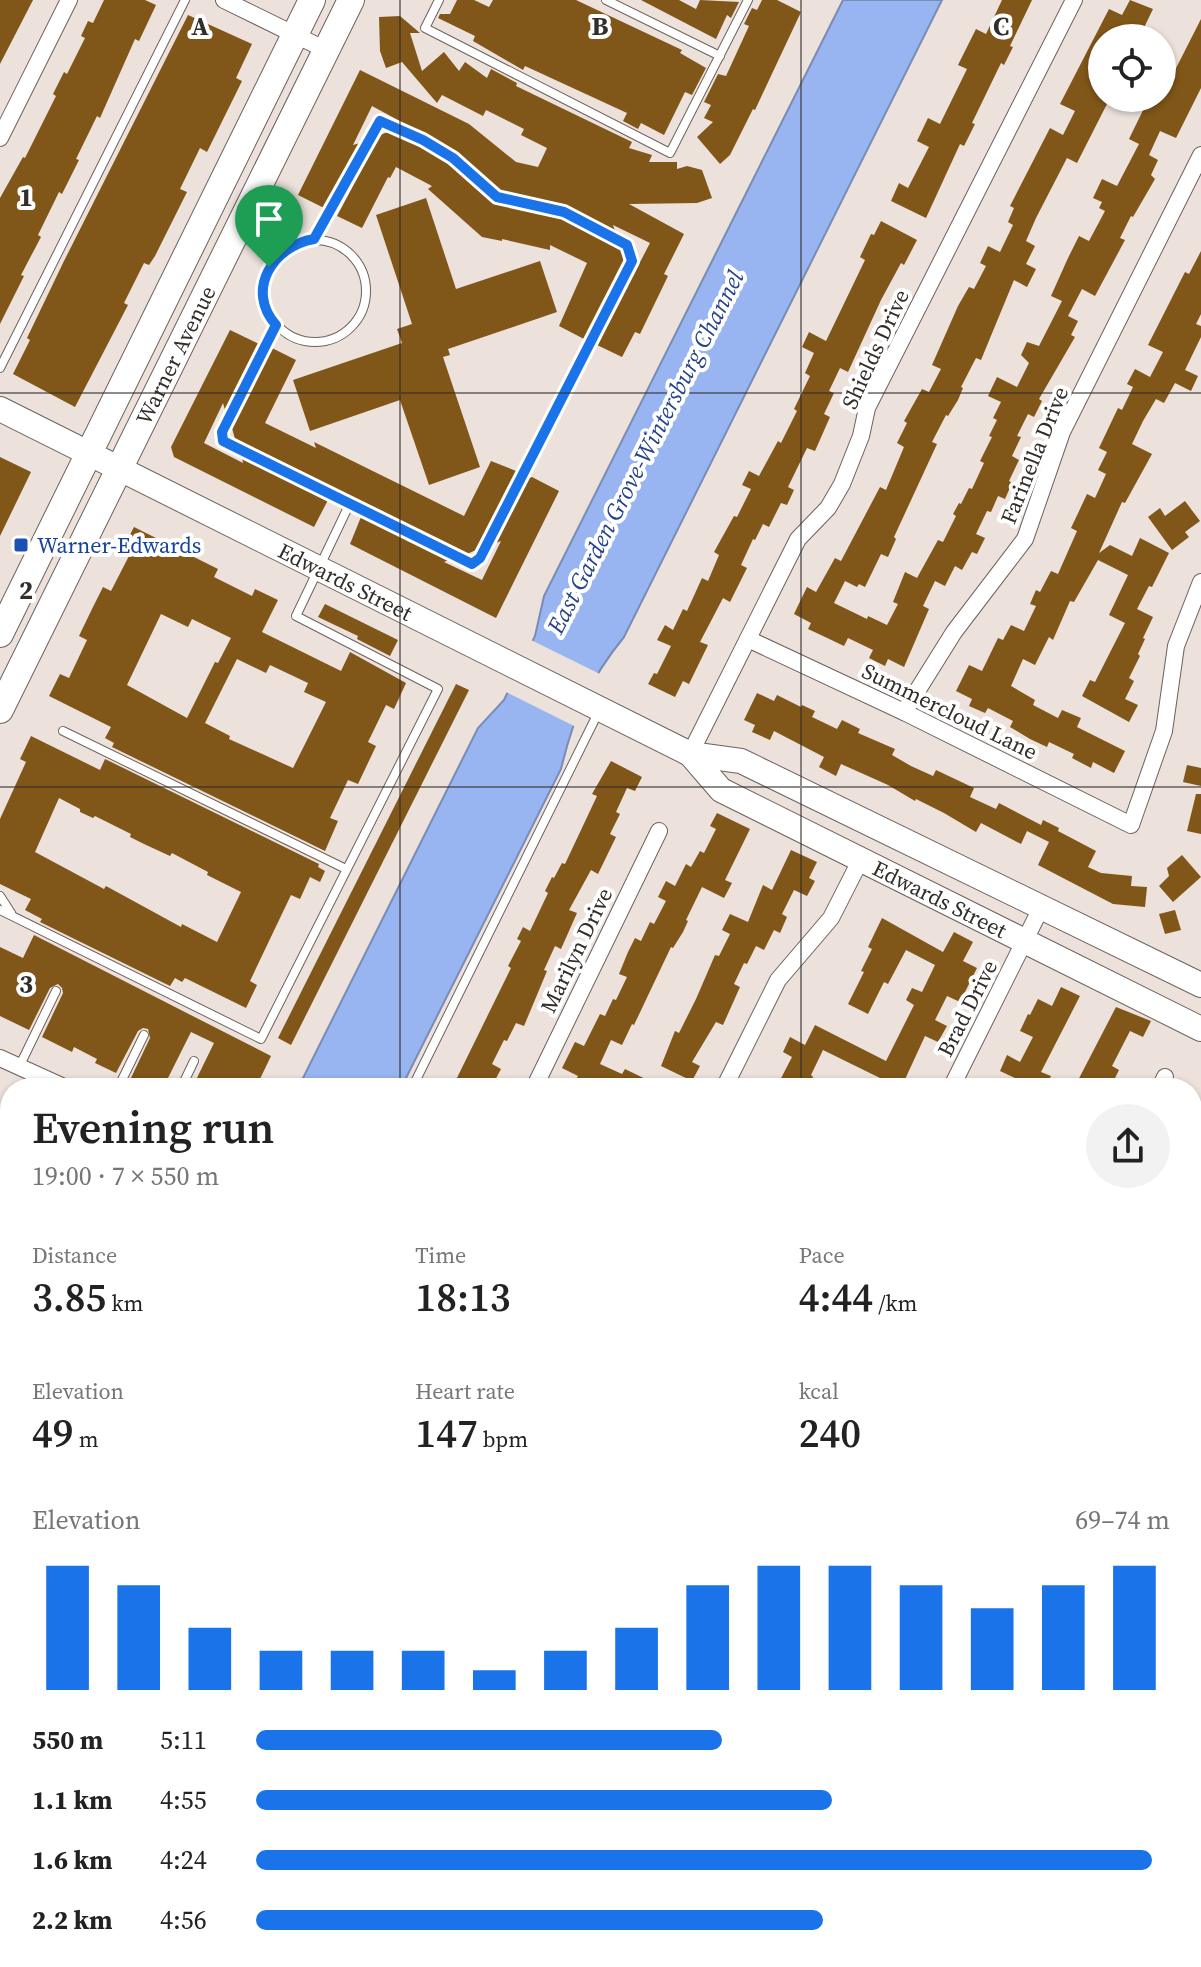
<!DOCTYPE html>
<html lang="en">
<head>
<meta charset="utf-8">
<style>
  :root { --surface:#fff; --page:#f2f2f2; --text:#222; --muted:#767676; --accent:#1a73e8 }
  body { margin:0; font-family:"Source Serif 4",serif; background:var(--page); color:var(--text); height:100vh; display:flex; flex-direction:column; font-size:30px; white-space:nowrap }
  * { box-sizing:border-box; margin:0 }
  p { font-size:26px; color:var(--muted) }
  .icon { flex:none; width:44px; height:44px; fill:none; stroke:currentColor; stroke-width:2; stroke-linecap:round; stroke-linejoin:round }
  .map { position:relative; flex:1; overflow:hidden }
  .details { position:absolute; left:0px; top:1078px; width:1202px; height:890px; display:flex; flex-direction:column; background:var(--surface); border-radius:32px 32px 0 0; box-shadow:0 2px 6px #0004 }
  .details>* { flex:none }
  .controls { position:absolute; left:1088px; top:24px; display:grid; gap:16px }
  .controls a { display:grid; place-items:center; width:88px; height:88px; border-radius:50%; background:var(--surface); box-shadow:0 2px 6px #0004; font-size:40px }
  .pin { position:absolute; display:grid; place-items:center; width:68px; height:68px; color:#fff; margin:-82px -34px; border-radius:50% 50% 50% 0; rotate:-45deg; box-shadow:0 0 8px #0007 }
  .pin .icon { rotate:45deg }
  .round { display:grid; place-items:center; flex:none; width:84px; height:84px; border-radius:42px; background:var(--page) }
  .summary { display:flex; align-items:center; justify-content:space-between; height:136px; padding:0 32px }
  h1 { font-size:44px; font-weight:600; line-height:60px }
  .figures { display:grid; grid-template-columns:repeat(3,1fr); gap:12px; height:136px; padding:8px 32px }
  .figures div { display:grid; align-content:center }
  .figures b { font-size:40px; font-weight:600 }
  .figures small { font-size:22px; font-weight:400 }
  .figures p { font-size:22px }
  .chart { height:224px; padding:16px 32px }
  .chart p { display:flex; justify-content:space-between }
  .chart svg { width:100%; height:144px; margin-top:8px; stroke:var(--accent); stroke-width:6 }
  ul { padding:0 32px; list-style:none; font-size:26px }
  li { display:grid; grid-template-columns:128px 96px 1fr; align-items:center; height:60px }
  li i { height:20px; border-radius:10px; background:var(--accent) }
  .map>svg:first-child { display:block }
  .green { fill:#82c1a1 }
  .water { fill:#98b4f1; stroke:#798cb5; stroke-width:2 }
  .pier { fill:#ece1db }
  .building { fill:#805619; fill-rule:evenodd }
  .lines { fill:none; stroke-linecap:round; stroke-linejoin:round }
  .service-casing { stroke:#6c625d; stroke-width:10 }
  .minor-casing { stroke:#6c625d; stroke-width:18 }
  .secondary-casing { stroke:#6c625d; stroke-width:26 }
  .primary-casing { stroke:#6c625d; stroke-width:28 }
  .service { stroke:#fff; stroke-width:8 }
  .minor { stroke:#fff; stroke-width:16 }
  .secondary { stroke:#fff; stroke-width:24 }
  .primary { stroke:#fff; stroke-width:26 }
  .route-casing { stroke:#fff; stroke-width:16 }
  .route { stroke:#1a73e8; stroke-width:10 }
  .grid { fill:none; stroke:#312d2a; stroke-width:2; stroke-opacity:0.55 }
  .transit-dot { fill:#1a4fb4; stroke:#fff; stroke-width:3 }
  .labels { text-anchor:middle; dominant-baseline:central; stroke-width:8; stroke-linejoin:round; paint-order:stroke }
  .street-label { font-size:22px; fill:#312d2a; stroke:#fff }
  .transit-label { font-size:22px; fill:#164399; stroke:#fff; text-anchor:start }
  .water-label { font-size:24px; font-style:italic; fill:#26438a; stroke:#fff }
  .grid-label { font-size:26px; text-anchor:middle; font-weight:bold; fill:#312d2a; stroke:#fff; stroke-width:8; stroke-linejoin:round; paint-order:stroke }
</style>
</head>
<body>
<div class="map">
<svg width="1201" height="1967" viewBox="0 0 1201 1967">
  <rect width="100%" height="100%" fill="#ece1db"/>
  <!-- green -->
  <polygon class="green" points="575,1958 982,1958 978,1967 593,1967"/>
  <!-- water -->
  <g class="water">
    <path d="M 843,0 L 942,0 L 624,637 C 589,680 574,715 561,769 L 401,1088 L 298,1088 L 478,728 L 504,700 L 535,636 L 544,596 Z"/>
    <polygon points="10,1713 10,1816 0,1836 0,1732"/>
  </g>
  <!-- pier -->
  <polygon class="pier" points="529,639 600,674 576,727 504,691"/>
  <!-- building -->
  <g class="building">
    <polygon points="0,0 33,0 0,64"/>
    <polygon points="104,0 145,0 156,5 139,41 135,39 100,118 97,116 76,159 79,160 62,194 59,192 38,235 41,237 21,275 24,276 0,324 0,198 23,157 25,158 56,96 53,94 64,72 67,74 85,38 81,36 88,21 93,23"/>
    <polygon points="457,0 474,0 489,7 493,0 576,0 682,50 680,53 706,68 692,95 685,92 664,135 641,123 638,129 623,121 627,113 525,66 523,70 473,41 475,36 438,18 440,14 450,14"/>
    <polygon points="641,0 679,0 696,9 700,0 739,2 731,18 727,15 716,39"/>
    <polygon points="762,0 777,0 801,12 755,110 753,109 730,155 720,164 697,137 713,122 704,118 711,105 704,102 718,74 726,76 749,26 744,24 752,8 757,10"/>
    <polygon points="1002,0 1032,0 1010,46 1013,47 1004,65 1001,63 972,123 975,124 964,146 960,144 926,218 891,201 899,183 908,188 929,147 917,141 928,118 940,124 967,69 958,65 976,29 986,34"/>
    <polygon points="1130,0 1153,9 1139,38 1102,38 1102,98 1110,98 1077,163 1067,158 1036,218 1026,241 1035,246 1026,264 1036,269 1027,287 1014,280 981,360 976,358 961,387 963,388 958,400 948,416 946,415 932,442 937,444 894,537 896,539 888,557 881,554 865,587 859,584 857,587 845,581 834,603 867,619 868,616 887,625 898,604 893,602 905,572 917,578 938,540 943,542 956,516 953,514 959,503 961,504 969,488 972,489 984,463 980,461 992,437 989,436 997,420 993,418 1001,402 988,396 997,377 1017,387 1029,363 1021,355 1027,342 1039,346 1062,301 1051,296 1068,258 1079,236 1089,241 1105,211 1099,208 1102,202 1093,198 1102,179 1117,186 1139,144 1129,139 1149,98 1162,98 1162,79 1169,82 1201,19 1201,88 1176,138 1160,131 1149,155 1158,160 1151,175 1155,179 1133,217 1131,216 1120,238 1125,240 1095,296 1082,289 1068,316 1078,321 1071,335 1075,337 1039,399 1042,401 1034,417 1028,414 1017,436 1021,437 1012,456 1019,460 1009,481 1012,483 1005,499 998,496 991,512 987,511 976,534 985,538 977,554 972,552 962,570 955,566 945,586 935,581 923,606 929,609 904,667 888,659 885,666 869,658 873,650 848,638 844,646 823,636 808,629 811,623 794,614 807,587 816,592 835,558 841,561 880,487 886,490 904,447 897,443 907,423 904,421 922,389 929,392 941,369 932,365 958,306 969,287 974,289 986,266 980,263 988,246 1000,252 1013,225 1008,222 1014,208 1010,206 1050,128 1063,135 1075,111 1060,104 1109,9 1122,15"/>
    <polygon points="188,15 252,44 236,78 242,81 207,152 200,148 180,189 187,192 155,256 149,265 144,263 124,303 128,305 75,407 13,374 30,340 27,338 63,263"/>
    <polygon points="400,16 420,33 410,33 422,71 444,52 459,71 465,62 487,78 491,69 517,83 516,86 632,142 629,148 652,155 649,162 677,162 677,169 687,166 702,170 712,198 697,203 629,204 684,234 664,274 668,276 640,334 635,332 622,357 597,345 650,243 613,225 615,231 566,205 500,191 457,152 372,106 353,145 360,143 324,208 298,195 360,70 469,124 516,162 538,167 547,148 521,135 524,129 486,110 483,116 442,95 437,103 402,62 386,68 380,51 379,17"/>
    <polygon points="388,132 420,146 449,164 495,204 562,219 621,250 624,261 584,339 559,326 587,263 550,245 550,250 502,239 502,241 482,237 428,189 432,186 396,167 390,178 388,177 362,228 337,216 380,135"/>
    <polygon points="426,198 456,289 540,261 557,312 448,349 450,355 443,357 480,467 429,485 400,400 310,431 293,380 402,343 397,329 412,324 376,215"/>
    <polygon points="881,221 917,240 904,265 901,263 881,300 848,372 840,368 829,391 834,393 824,414 830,417 815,451 807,448 788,487 794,490 787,505 781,503 769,527 763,524 755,540 753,539 741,565 747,568 730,602 723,598 700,642 708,645 689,684 683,681 675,697 648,684 654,673 657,674 671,646 657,640 665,625 673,630 683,609 687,611 702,578 708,581 719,555 714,552 734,516 737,517 751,489 742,485 749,471 759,476 778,441 781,443 797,411 794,409 810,376 805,373 814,353 802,347 809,332 826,341 865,260 860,257 871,234 874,235"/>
    <polygon points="1201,251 1201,314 1196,324 1201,326 1201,337 1185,370 1198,376 1191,391 1175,383 1164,403 1156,399 1143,421 1132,444 1152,454 1125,503 1122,502 1099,553 1110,545 1132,556 1140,538 1169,553 1152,587 1149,586 1137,609 1153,617 1143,638 1145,639 1138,654 1140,656 1129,678 1134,681 1125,699 1138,705 1129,722 1082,696 1090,680 1095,682 1125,623 1109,615 1128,575 1098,560 1074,602 1070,601 1053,640 1049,637 1035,665 1023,659 1011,686 1035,700 1033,705 1058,718 1062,710 1081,718 1077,727 1125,751 1114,773 1093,762 1091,768 1072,758 1074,754 1049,742 1047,747 1030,739 1010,727 1013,721 988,708 985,713 969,706 972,699 956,691 969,665 982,671 998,638 1003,640 1011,625 1024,631 1036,606 1030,604 1036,590 1040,592 1051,571 1058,574 1077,531 1071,528 1080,509 1087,494 1095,498 1106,474 1098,470 1107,452 1099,448 1118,408 1122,410 1133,387 1127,384 1135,369 1150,377 1163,352 1148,345 1185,272 1189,274"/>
    <polygon points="230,330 259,344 225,410 223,403 204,443 243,463 242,458 328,500 314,527 174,457 171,447"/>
    <polygon points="272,348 296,360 265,423 316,448 314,442 464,516 491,461 516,471 476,550 467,554 235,439 232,428"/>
    <polygon points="0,457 31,472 0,536"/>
    <polygon points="532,477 559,491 496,618 350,544 361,517 449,560 444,562 482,580 501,541 496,543 529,478"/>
    <polygon points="1185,501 1200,521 1185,532 1189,537 1172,550 1148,517 1160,508 1165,516"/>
    <path d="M 134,527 L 218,569 L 214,577 L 252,596 L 255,589 L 278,600 L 262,632 L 341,671 L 350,652 L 406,683 L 394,709 L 386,705 L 368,742 L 376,746 L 358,784 L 348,780 L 330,818 L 338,821 L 325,851 L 112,747 L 114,743 L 105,738 L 111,727 L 49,696 L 60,674 L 69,678 L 87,640 L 79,636 L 92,609 L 103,587 L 111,591 L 130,554 L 122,550 ZM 161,614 L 188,627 L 192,619 L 231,638 L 218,663 L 215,662 L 187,718 L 127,685 ZM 237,659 L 266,673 L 270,665 L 308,683 L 304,692 L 326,702 L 293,768 L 229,739 L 230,736 L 205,723 Z"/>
    <polygon points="325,604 398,640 390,656 357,639 358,636 318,617"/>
    <polygon points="456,684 469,690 291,1045 278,1038"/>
    <polygon points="757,693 774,701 777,695 801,707 802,705 815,711 812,717 837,729 842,720 860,729 858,733 895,749 892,755 911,766 933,776 936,770 974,788 970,797 996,809 999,803 1041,825 1043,820 1059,828 1058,831 1096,851 1088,867 1101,873 1132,876 1131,886 1147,887 1145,907 1113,904 1038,865 1049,842 1027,831 1021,844 981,823 976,832 944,813 916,799 915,801 888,785 841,764 836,776 819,767 824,757 774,731 770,740 752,732 755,725 744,720"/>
    <path d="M 31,736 L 100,770 L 105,759 L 319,864 L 318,867 L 325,871 L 320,882 L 310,877 L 300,899 L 291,895 L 250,981 L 257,985 L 246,1008 L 185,978 L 182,982 L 175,978 L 170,986 L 40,922 L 42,919 L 25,910 L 31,899 L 0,884 L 0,819 L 26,762 L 20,759 ZM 59,798 L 80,809 L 80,812 L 93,818 L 95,816 L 131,834 L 130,837 L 144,844 L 170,856 L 172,853 L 208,872 L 207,875 L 241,892 L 217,942 L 182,924 L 181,927 L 106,886 L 104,889 L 35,852 Z"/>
    <polygon points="611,761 642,777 635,791 627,788 616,812 620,814 610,834 616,837 598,874 591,870 569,910 577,913 561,949 555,946 544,970 547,971 524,1026 516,1023 507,1041 504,1040 492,1064 501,1069 491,1088 452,1088 511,968 508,966 521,941 517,939 523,927 530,931 548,893 545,891 552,877 554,878 562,863 565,864 597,796 592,794"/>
    <polygon points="1187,765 1201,768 1201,786 1183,782"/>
    <polygon points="1196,794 1201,794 1201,834 1187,831"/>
    <polygon points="717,813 750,829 725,880 732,883 724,898 702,887 686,920 688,921 683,932 673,948 671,947 634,1025 632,1024 622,1045 611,1040 600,1064 622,1074 625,1069 664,1088 587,1088 575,1082 578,1076 562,1068 575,1042 584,1046 600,1014 605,1016 613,999 616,1000 627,977 619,974 628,952 635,938 641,941 650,922 654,924 666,901 658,897 666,881 675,886 686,864 691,867 700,851 704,853 716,829 710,826"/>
    <polygon points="791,850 817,862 809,878 815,881 807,896 794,890 782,914 787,917 780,933 774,930 764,950 756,946 747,964 744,963 734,984 740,987 723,1025 716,1022 692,1062 700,1066 692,1081 661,1066 675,1031 679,1033 696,999 715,955 719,956 730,934 722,930 730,914 748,922 763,885 772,890"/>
    <polygon points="1182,855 1201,877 1173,902 1159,886 1169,876 1167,868"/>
    <polygon points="1175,910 1181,930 1165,934 1159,914"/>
    <polygon points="882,918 943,952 954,932 973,942 963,961 977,968 960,1002 947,996 935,1020 947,1026 938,1042 925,1036 901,1088 888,1088 879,1084 882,1079 823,1050 811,1075 813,1077 808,1088 776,1088 792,1057 783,1052 790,1037 805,1045 815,1025 886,1061 914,1005 906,1000 912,988 922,992 935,965 906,950 888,984 884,982 868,1014 848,1004 864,972 861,971 872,949 868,947"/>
    <polygon points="34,935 271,1056 260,1079 279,1088 202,1088 194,1084 214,1043 191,1032 163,1088 146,1088 130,1080 150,1038 148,1029 143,1028 138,1031 116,1073 95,1063 97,1059 74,1047 72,1052 42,1037 63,993 62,988 58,984 50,988 29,1030 0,1016 0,947 23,958"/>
    <polygon points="1061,987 1080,996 1041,1072 1051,1076 1045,1088 1012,1088 1017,1079 1000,1071 1007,1055 1020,1062 1033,1037 1020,1031 1028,1014 1030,1015 1038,999 1052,1006"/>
    <polygon points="1116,1007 1151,1021 1143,1037 1130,1031 1112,1066 1119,1070 1110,1088 1074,1088"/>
  </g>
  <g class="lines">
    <!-- service casing -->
    <g class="service-casing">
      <g id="service">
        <polyline points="439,0 425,28 670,153 748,0"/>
        <polyline points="606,0 720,56"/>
        <circle cx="315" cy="291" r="51"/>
        <polyline points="276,325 222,432 223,441 472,564 480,558 632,261 627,245 564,212 497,197 453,158 423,140 380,121 314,239"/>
        <polyline points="0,368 185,0"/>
        <polyline points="63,731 346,869"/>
        <polyline points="0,896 11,913"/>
        <polyline points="0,910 261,1039 438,689 296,616 350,503"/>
        <polyline points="20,1065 56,991"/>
        <polyline points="118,1088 144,1035"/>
        <polyline points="181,1088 194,1061"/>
        <polyline points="412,1088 598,713"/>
        <polyline points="0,1131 10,1136"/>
        <polyline points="10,1302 4,1314 10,1332"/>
        <polyline points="0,1447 10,1426"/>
        <polyline points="0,1640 0,1644"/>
        <polyline points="0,1858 10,1838"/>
      </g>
    </g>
    <!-- minor casing -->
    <g class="minor-casing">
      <g id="minor">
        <polyline points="224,0 326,50"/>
        <polyline points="0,138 69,0"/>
        <polyline points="748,639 904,712 1131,825 1164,731 1176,646 1201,582"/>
        <polyline points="904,712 954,632 1025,539 1062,432 1201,155"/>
        <polyline points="690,754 798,539 828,508 842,484 861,436 867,408 1074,0"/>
        <polyline points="0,1058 66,1088"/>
        <polyline points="534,1088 659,831"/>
        <polyline points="724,1088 778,980 831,918 860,861"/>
        <polyline points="951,1088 1042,906"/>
        <polyline points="1160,1088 1165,1077"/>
        <polyline points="0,1350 10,1351"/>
        <polyline points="1192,1424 1201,1429"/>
        <polyline points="1192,1632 1201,1636"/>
        <polyline points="1192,1825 1201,1808"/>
        <polyline points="1192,1955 1201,1959"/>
        <polyline points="59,1967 64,1958"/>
        <polyline points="516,1967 520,1958"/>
      </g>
    </g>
    <!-- secondary casing -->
    <g class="secondary-casing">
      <g id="secondary">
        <path id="s1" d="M 0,409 L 690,754 L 741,761 L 1201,985"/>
        <path id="s2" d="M 690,754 L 721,790 L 1201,1029"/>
      </g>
    </g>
    <!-- primary casing -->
    <g class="primary-casing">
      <g id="primary">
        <polyline points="0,634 312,0"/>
        <path id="s3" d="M 0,710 L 351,0"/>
      </g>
    </g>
    <!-- service -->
    <use href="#service" class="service"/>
    <!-- minor -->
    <use href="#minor" class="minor"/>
    <!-- secondary -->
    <use href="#secondary" class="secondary"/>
    <!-- primary -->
    <use href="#primary" class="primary"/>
  </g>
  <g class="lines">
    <!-- route casing -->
    <g class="route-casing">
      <path id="route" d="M 380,121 L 423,140 L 453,158 L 497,197 L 564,212 L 627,245 L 632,261 L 480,558 L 472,564 L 223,441 L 222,432 L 276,325 C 245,290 273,246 314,239 Z"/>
    </g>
    <!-- route -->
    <use href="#route" class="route"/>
  </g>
  <!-- grid -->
  <path class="grid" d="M 400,0 L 400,1088M 801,0 L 801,1088M 0,393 L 1201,393M 0,787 L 1201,787M 0,1180 L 10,1180M 1192,1180 L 1201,1180M 0,1574 L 10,1574M 1192,1574 L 1201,1574M 400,1958 L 400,1967M 801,1958 L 801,1967"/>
  <!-- markers -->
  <rect class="transit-dot" x="13" y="537" width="16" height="16" rx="4"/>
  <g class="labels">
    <!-- street labels -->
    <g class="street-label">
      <text transform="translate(875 349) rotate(-65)">Shields Drive</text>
      <text stroke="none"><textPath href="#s3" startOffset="396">Warner Avenue</textPath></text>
      <text transform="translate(1034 455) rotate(-68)">Farinella Drive</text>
      <text stroke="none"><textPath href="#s1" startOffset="386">Edwards Street</textPath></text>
      <text transform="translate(950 711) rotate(26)">Summercloud Lane</text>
      <text stroke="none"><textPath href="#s2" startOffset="292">Edwards Street</textPath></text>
      <text transform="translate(576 950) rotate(-64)">Marilyn Drive</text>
      <text transform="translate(967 1008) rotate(-63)">Brad Drive</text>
    </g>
    <!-- transit labels -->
    <g class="transit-label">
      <text x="37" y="545">Warner-Edwards</text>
    </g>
    <!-- water labels -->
    <g class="water-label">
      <text transform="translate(645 452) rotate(-63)">East Garden Grove-Wintersburg Channel</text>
    </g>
  </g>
  <g class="grid-label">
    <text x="200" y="35">A</text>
    <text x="600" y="35">B</text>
    <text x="1001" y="35">C</text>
    <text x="26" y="206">1</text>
    <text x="26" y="599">2</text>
    <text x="26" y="993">3</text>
  </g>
</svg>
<div class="controls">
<a><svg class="icon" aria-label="locate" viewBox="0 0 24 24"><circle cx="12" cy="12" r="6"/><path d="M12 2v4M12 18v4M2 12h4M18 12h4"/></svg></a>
</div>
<div class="pin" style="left:269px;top:267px;background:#1e9e55"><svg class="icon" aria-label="arrive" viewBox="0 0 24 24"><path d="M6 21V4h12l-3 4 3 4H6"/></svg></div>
<section class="details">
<div class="summary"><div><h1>Evening run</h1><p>19:00 · 7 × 550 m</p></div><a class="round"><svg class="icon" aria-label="share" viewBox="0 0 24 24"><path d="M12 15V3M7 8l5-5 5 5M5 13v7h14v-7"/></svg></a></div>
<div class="figures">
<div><p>Distance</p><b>3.85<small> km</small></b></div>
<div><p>Time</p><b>18:13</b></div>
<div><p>Pace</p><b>4:44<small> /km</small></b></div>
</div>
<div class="figures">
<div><p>Elevation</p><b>49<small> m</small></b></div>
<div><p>Heart rate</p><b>147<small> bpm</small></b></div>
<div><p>kcal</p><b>240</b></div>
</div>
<div class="chart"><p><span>Elevation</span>69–74 m</p>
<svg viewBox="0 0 160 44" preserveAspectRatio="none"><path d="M5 44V6M15 44V12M25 44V25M35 44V32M45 44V32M55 44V32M65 44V38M75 44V32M85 44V25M95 44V12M105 44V6M115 44V6M125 44V12M135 44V19M145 44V12M155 44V6"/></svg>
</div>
<ul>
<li><b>550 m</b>5:11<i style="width:51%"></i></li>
<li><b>1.1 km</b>4:55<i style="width:63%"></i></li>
<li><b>1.6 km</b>4:24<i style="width:98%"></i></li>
<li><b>2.2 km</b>4:56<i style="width:62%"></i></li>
</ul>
</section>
</div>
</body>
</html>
